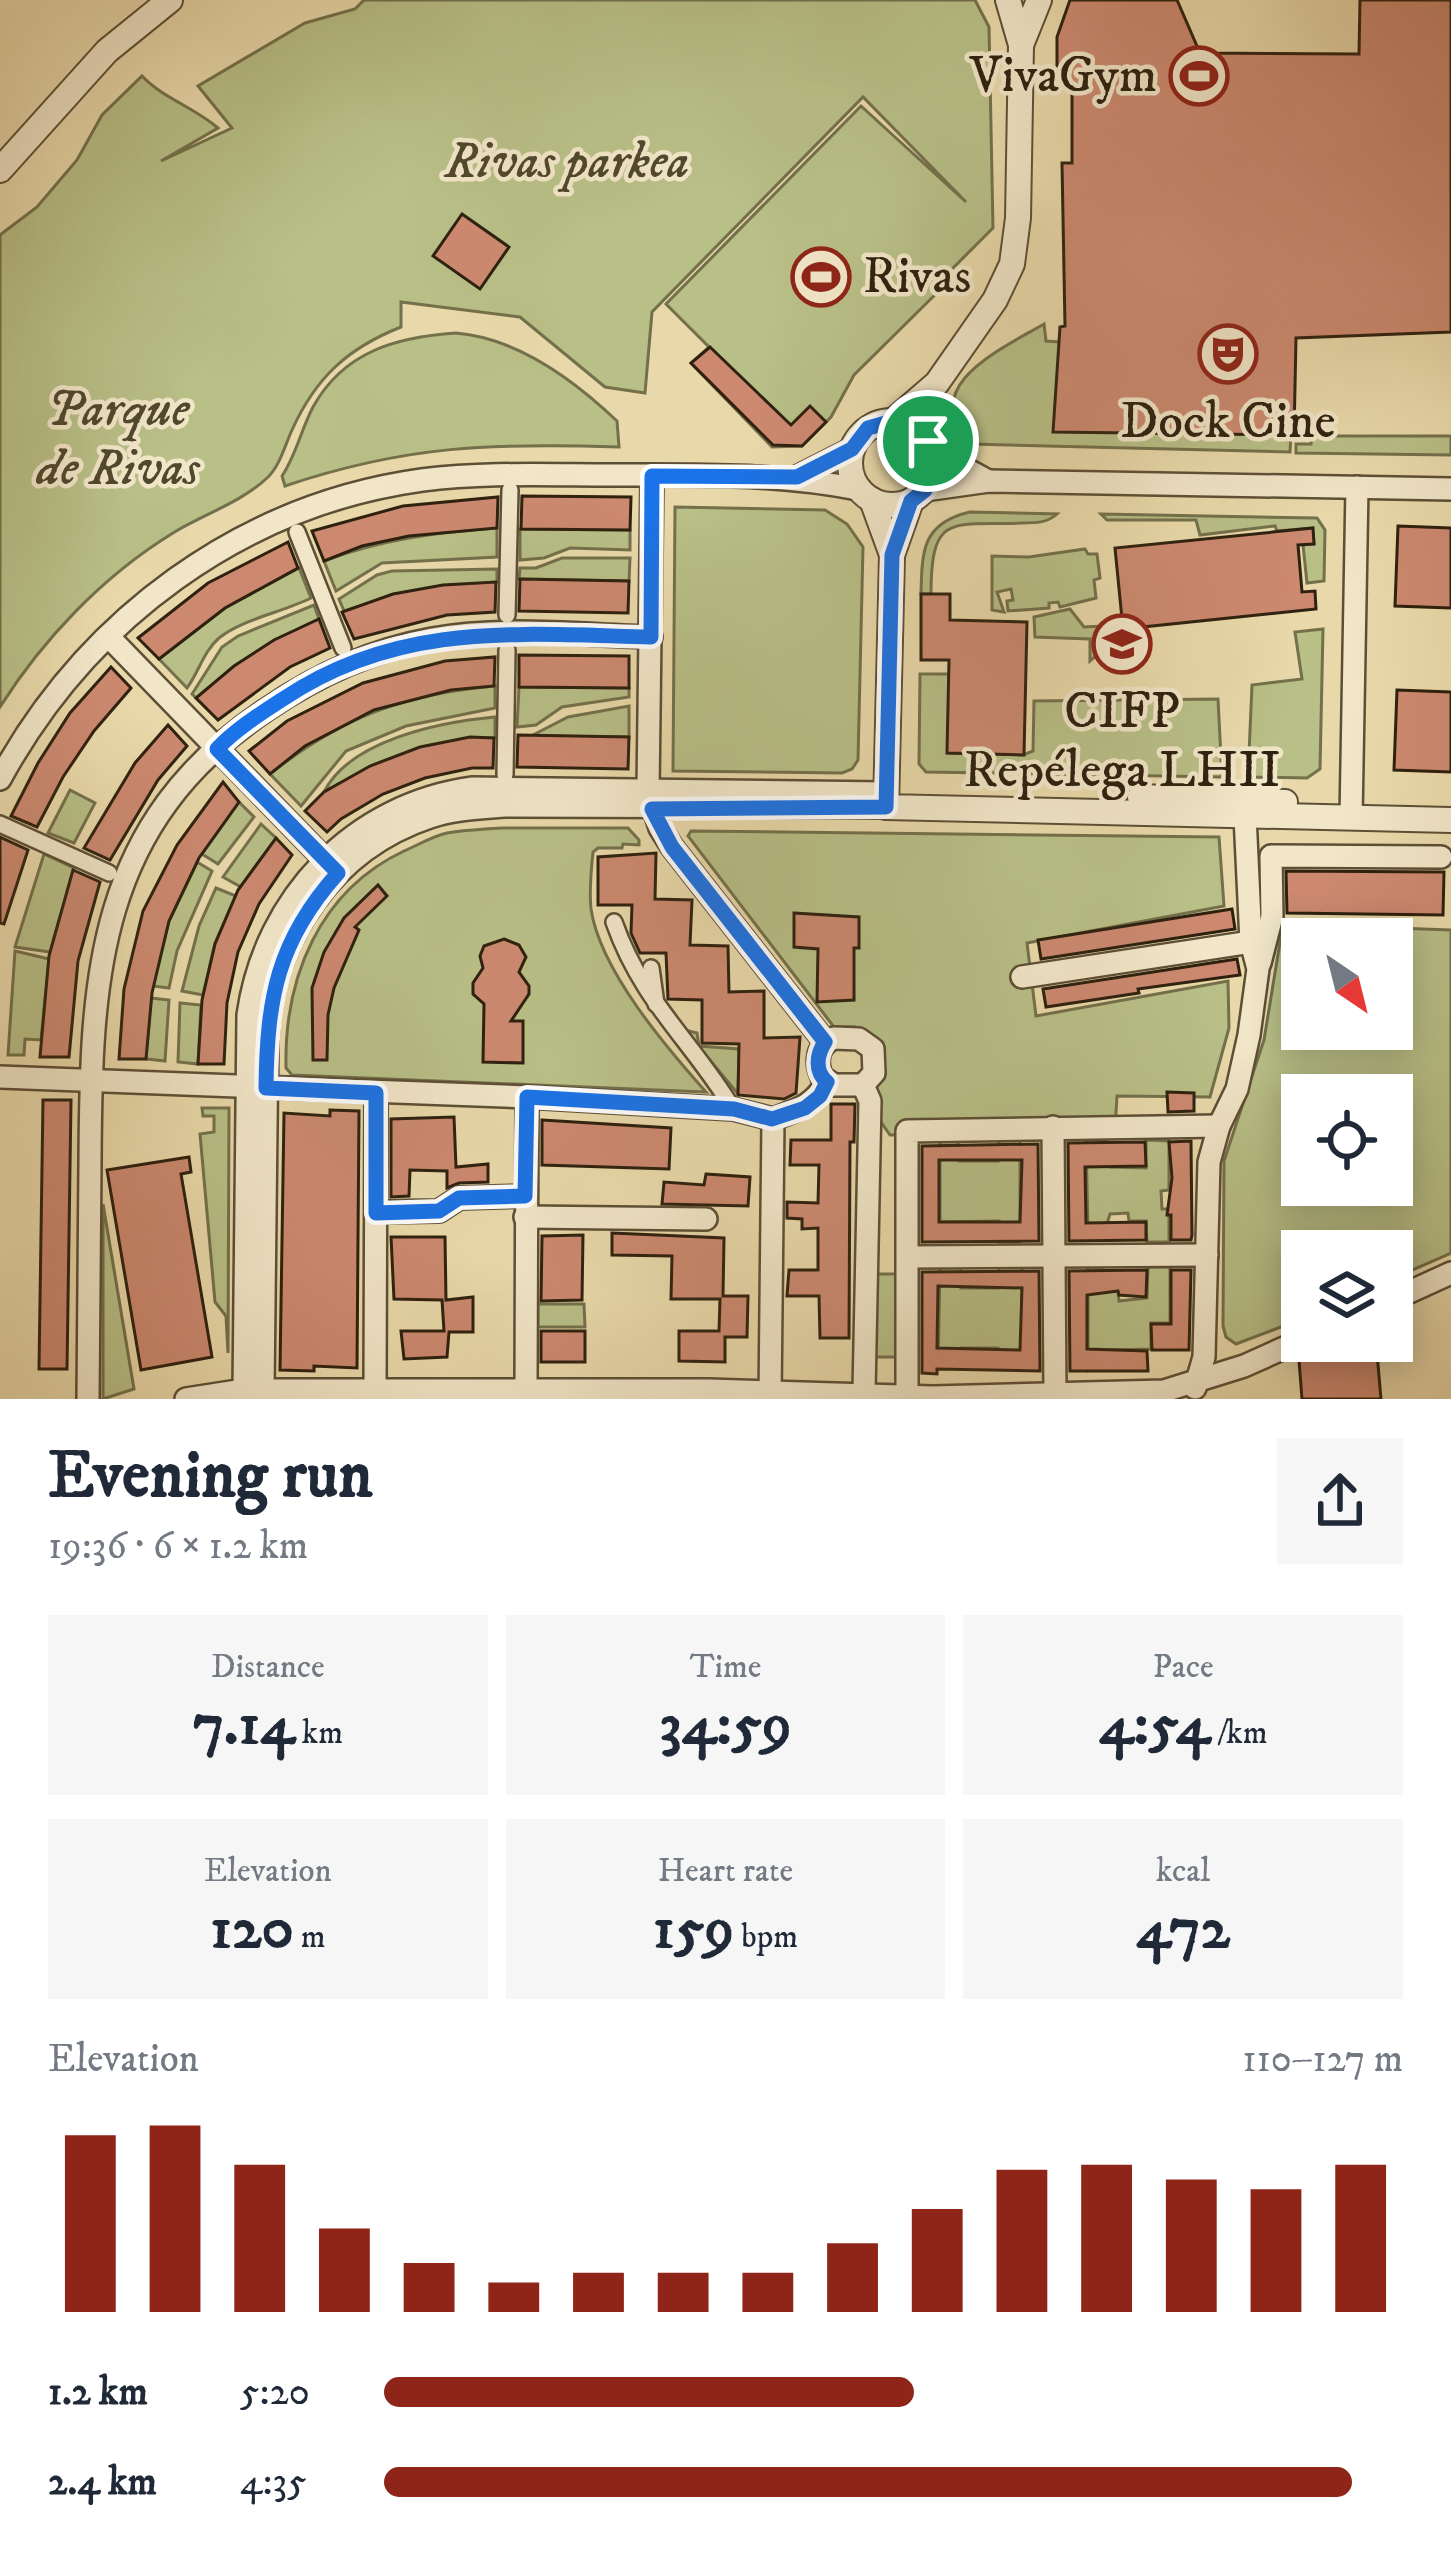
<!DOCTYPE html>
<html lang="en">
<head>
<meta charset="utf-8">
<style>
  :root { --surface:#fff; --page:#f6f6f7; --text:#1f2937; --muted:#747a83; --accent:#8f2418 }
  body { margin:0; font-family:"IM FELL DW Pica",serif; background:var(--page); color:var(--text); height:100vh; display:flex; flex-direction:column; font-size:45px; white-space:nowrap }
  * { box-sizing:border-box; margin:0 }
  p { font-size:39px; color:var(--muted) }
  .icon { flex:none; width:66px; height:66px; fill:none; stroke:currentColor; stroke-width:2; stroke-linecap:round; stroke-linejoin:round }
  .map { position:relative; height:1399px; overflow:hidden }
  .drawer { display:flex; flex-direction:column; background:var(--surface); flex:1 }
  .drawer>* { flex:none }
  .needle { width:78px; rotate:145deg }
  .tools { position:absolute; left:1281px; top:918px; display:grid; gap:24px }
  .tools a { display:grid; place-items:center; width:132px; height:132px; border-radius:0px; background:var(--surface); box-shadow:0 6px 30px #0003; font-size:60px }
  .pin { position:absolute; display:grid; place-items:center; width:102px; height:102px; color:#fff; margin:-51px; border:6px solid #fff; border-radius:50%; box-shadow:0 3px 12px #0007 }
  .round { display:grid; place-items:center; flex:none; width:126px; height:126px; border-radius:0px; background:var(--page) }
  .headline { display:flex; align-items:center; justify-content:space-between; height:204px; padding:0 48px }
  h1 { font-size:66px; font-weight:700; line-height:90px }
  .stats { display:grid; grid-template-columns:repeat(3,1fr); gap:18px; height:204px; padding:12px 48px }
  .stats div { display:grid; align-content:center; border-radius:0px; background:var(--page); text-align:center }
  .stats b { font-size:60px; font-weight:700 }
  .stats small { font-size:33px; font-weight:400 }
  .stats p { font-size:33px }
  .chart { height:336px; padding:24px 48px }
  .chart p { display:flex; justify-content:space-between }
  .chart svg { width:100%; height:216px; margin-top:12px; stroke:var(--accent); stroke-width:6 }
  ul { padding:0 48px; list-style:none; font-size:39px }
  li { display:grid; grid-template-columns:192px 144px 1fr; align-items:center; height:90px }
  li i { height:30px; border-radius:15px; background:var(--accent) }
  .map>svg:first-child { display:block }
  .green { fill:#b8bf87; stroke:#73704b; stroke-width:3; fill-rule:evenodd }
  .building { fill:#cc8970; stroke:#2e210f; stroke-width:3; fill-rule:evenodd }
  .lines { fill:none; stroke-linecap:round; stroke-linejoin:round }
  .pedestrian-casing { stroke:#5d4f36; stroke-width:20 }
  .minor-casing { stroke:#5d4f36; stroke-width:26 }
  .tertiary-casing { stroke:#5d4f36; stroke-width:28 }
  .pedestrian { stroke:#f1e6c8; stroke-width:15 }
  .minor { stroke:#f1e6c8; stroke-width:21 }
  .tertiary { stroke:#f1e6c8; stroke-width:24 }
  .route-casing { stroke:#fff; stroke-width:24 }
  .route { stroke:#1a73e8; stroke-width:15 }
  .labels { text-anchor:middle; dominant-baseline:central; stroke-width:9; stroke-linejoin:round; paint-order:stroke }
  .poi-label { font-size:51px; fill:#2e210f; stroke:#f1e6c8 }
  .park-label { font-size:51px; font-style:italic; fill:#50482d; stroke:#f1e6c8 }
</style>
</head>
<body>
<div class="map">
<svg width="1451" height="1399" viewBox="0 0 1451 1399">
  <rect width="100%" height="100%" fill="#e9d9aa"/>
  <filter id="stains"><feTurbulence type="fractalNoise" baseFrequency=".00167" numOctaves="4"/><feColorMatrix values="0 0 0 0 .2 0 0 0 0 .09 0 0 0 0 .02 0 0 0 .5 -.17"/></filter>
  <radialGradient id="worn" r=".72"><stop offset=".6" stop-color="#630" stop-opacity="0"/><stop offset="1" stop-color="#630" stop-opacity=".3"/></radialGradient>
  <!-- green -->
  <g class="green">
    <path d="M 364,0 L 975,0 L 989,27 L 993,228 L 947,274 L 951,279 L 854,375 L 831,417 L 802,446 L 772,447 L 691,363 L 709,347 L 666,304 L 861,106 L 966,202 L 863,97 L 652,312 L 645,393 L 605,387 L 520,317 L 401,302 L 401,327 C 348,348 316,377 292,430 C 285,445 280,466 267,478 C 242,502 202,515 173,533 C 103,576 43,639 0,707 L 0,235 L 37,207 L 77,160 L 102,115 L 142,76 C 164,99 194,107 218,128 L 161,161 L 232,128 L 198,86 L 305,23 L 355,9 Z"/>
    <path d="M 1044,324 L 1046,341 L 1061,342 L 1291,435 L 1290,452 L 971,444 C 915,387 1001,349 1044,324 Z"/>
    <path d="M 456,333 C 517,338 574,380 617,421 L 619,447 C 494,443 406,445 285,486 L 282,476 C 296,455 301,430 313,407 C 344,351 397,337 456,333 Z"/>
    <polygon points="1312,436 1451,436 1451,455 1296,453 1296,444 1311,444"/>
    <polygon points="675,507 825,510 847,524 863,547 858,760 852,769 842,773 673,771"/>
    <path d="M 970,512 L 1057,514 C 1047,523 1036,523 1022,523 C 952,526 931,511 931,594 L 921,594 C 922,551 922,523 970,512 Z"/>
    <polygon points="1101,514 1317,518 1325,530 1324,581 1307,583 1303,545 1314,543 1312,528 1277,531 1275,526 1200,535 1196,520 1107,520"/>
    <path d="M 497,528 L 497,557 L 382,563 L 336,591 L 324,561 C 380,540 437,532 497,528 Z"/>
    <polygon points="520,529 630,530 630,550 570,548 544,558 520,560"/>
    <polygon points="1085,549 1088,554 1097,554 1100,578 1094,580 1096,598 1060,607 1058,602 1049,603 1049,608 1008,611 1007,601 1013,600 1011,589 997,592 1004,612 992,610 992,556 1029,557"/>
    <polygon points="562,558 630,558 629,581 519,579 520,568 536,568"/>
    <path d="M 299,568 L 311,598 C 283,612 243,619 219,638 C 203,652 199,672 187,688 L 159,659 L 225,608 Z"/>
    <path d="M 497,569 L 497,582 C 442,585 395,594 344,611 L 339,599 L 377,575 L 392,571 Z"/>
    <path d="M 314,605 L 319,619 C 273,640 235,665 196,698 L 192,694 L 222,647 L 238,636 Z"/>
    <polygon points="1070,609 1084,627 1103,626 1107,646 1090,661 1090,639 1035,637 1034,617"/>
    <polygon points="1323,629 1320,769 1307,778 1248,777 1252,685 1302,679 1295,632"/>
    <polygon points="920,674 949,674 948,753 1023,755 1033,751 1034,701 1218,699 1222,777 926,772 919,764"/>
    <path d="M 495,686 L 495,708 L 406,726 L 346,751 L 301,806 L 270,774 C 342,717 404,694 495,686 Z"/>
    <polygon points="519,687 629,688 629,697 562,707 536,725 517,727"/>
    <polygon points="629,706 629,737 531,736 568,717"/>
    <path d="M 495,717 L 495,738 C 436,736 374,764 324,792 C 350,740 440,722 495,717 Z"/>
    <polygon points="70,790 95,803 74,843 48,833"/>
    <polygon points="239,802 254,817 218,864 202,854"/>
    <polygon points="261,824 276,838 241,887 223,877"/>
    <path d="M 503,828 L 628,828 L 639,840 L 639,845 L 623,844 L 622,848 L 598,848 L 593,852 C 591,871 589,891 591,909 C 600,970 666,1047 706,1092 L 292,1075 L 286,1068 C 284,978 319,891 404,851 C 418,845 433,836 447,833 C 466,830 485,829 503,828 Z"/>
    <polygon points="691,831 1219,837 1224,906 1027,943 1036,1016 1228,981 1229,1028 1210,1097 1117,1096 1115,1129 890,1135 856,1086 873,1049 855,1027 834,1027 688,836"/>
    <polygon points="44,854 74,868 50,952 15,947"/>
    <polygon points="197,862 212,871 177,951 169,988 153,986 169,921"/>
    <polygon points="216,888 236,896 215,943 203,995 182,991 199,926"/>
    <path d="M 1283,924 L 1451,930 L 1451,1253 L 1392,1279 L 1392,1251 L 1302,1251 L 1302,1319 L 1236,1344 L 1226,1337 L 1223,1326 L 1224,1161 L 1264,1040 ZM 1302,939 L 1392,939 L 1392,1029 L 1302,1029 ZM 1302,1095 L 1392,1095 L 1392,1185 L 1302,1185 Z"/>
    <polygon points="15,951 49,959 41,1040 25,1039 24,1055 8,1055"/>
    <polygon points="151,998 169,1000 165,1061 146,1059"/>
    <polygon points="180,1003 201,1005 198,1064 178,1062"/>
    <polygon points="685,1030 697,1033 699,1046 739,1049 738,1094"/>
    <polygon points="202,1108 229,1108 228,1353 226,1316 215,1302 200,1134 214,1132 214,1116 203,1116"/>
    <polygon points="958,1139 959,1161 998,1161 999,1139 1020,1139 1020,1242 999,1242 999,1221 940,1222 940,1140"/>
    <polygon points="1086,1139 1106,1140 1110,1167 1146,1168 1146,1140 1169,1141 1169,1190 1161,1191 1162,1209 1169,1209 1169,1242 1147,1242 1146,1221 1129,1221 1128,1213 1110,1214 1107,1224 1088,1231"/>
    <polygon points="103,1204 134,1389 103,1399"/>
    <polygon points="961,1266 961,1288 998,1288 999,1267 1022,1267 1021,1368 999,1368 998,1348 961,1348 938,1369 940,1267"/>
    <polygon points="1088,1267 1102,1267 1101,1285 1118,1292 1119,1301 1147,1298 1148,1267 1170,1267 1170,1323 1151,1323 1151,1349 1111,1350 1088,1370"/>
    <polygon points="873,1274 898,1274 896,1357 874,1357"/>
    <polygon points="538,1304 584,1304 585,1327 538,1327"/>
  </g>
  <!-- building -->
  <g class="building">
    <polygon points="1070,0 1177,0 1200,53 1359,54 1360,0 1451,0 1451,332 1296,338 1294,435 1053,432 1060,327 1065,326 1062,163 1072,163 1072,84 1057,85 1057,37"/>
    <polygon points="462,214 509,247 480,289 433,256"/>
    <polygon points="710,347 791,425 810,406 826,422 802,446 773,445 691,363"/>
    <polygon points="522,496 631,497 630,530 521,529"/>
    <polygon points="498,497 497,528 409,536 362,546 324,561 312,531 403,506"/>
    <polygon points="1398,526 1451,528 1451,608 1395,606"/>
    <polygon points="1313,528 1314,544 1298,545 1302,592 1315,591 1316,609 1123,629 1115,548"/>
    <polygon points="288,542 298,568 225,608 159,659 138,638 208,583"/>
    <polygon points="520,579 629,581 628,613 519,611"/>
    <polygon points="496,582 495,612 447,615 354,639 342,612 393,594 443,585"/>
    <polygon points="921,594 950,594 950,620 1027,622 1024,755 947,753 949,660 921,660"/>
    <polygon points="319,619 330,648 290,667 218,720 196,698 234,666 274,640"/>
    <polygon points="519,655 629,656 629,688 519,687"/>
    <polygon points="495,657 494,686 451,690 374,710 305,746 270,774 249,751 287,721 363,683 445,661"/>
    <polygon points="111,667 131,688 94,731 63,777 37,827 11,816 38,763 70,713"/>
    <polygon points="1397,690 1451,692 1451,772 1394,770"/>
    <polygon points="168,725 187,746 158,780 110,860 84,848 135,763"/>
    <polygon points="518,735 629,737 628,769 517,767"/>
    <polygon points="470,737 494,738 493,768 472,768 425,778 383,794 341,819 327,832 305,811 324,792 370,766 420,747"/>
    <polygon points="223,782 239,802 199,858 169,921 152,993 146,1059 119,1059 124,989 143,911 177,845"/>
    <polygon points="0,837 28,850 4,924 0,923"/>
    <polygon points="276,838 292,855 259,904 238,952 227,1003 224,1064 198,1064 202,1000 215,944 238,890"/>
    <polygon points="656,853 655,899 692,900 690,945 728,946 729,992 764,991 764,1038 800,1037 796,1093 784,1099 738,1095 739,1044 702,1043 702,1000 668,999 666,953 640,953 631,933 632,905 598,905 598,857"/>
    <polygon points="73,870 100,882 78,961 69,1057 40,1057 49,956"/>
    <polygon points="1286,871 1444,872 1443,915 1287,913"/>
    <polygon points="378,885 387,896 355,927 359,930 334,988 328,1015 327,1060 313,1060 312,988 324,952 344,918"/>
    <polygon points="1232,909 1235,929 1041,959 1038,940"/>
    <polygon points="794,913 859,917 859,948 854,948 854,1000 817,1002 818,949 794,947"/>
    <polygon points="504,939 519,945 526,957 519,972 529,986 529,994 511,1021 523,1021 523,1063 483,1062 484,1004 473,994 473,983 483,968 480,956 484,946"/>
    <polygon points="1237,959 1240,975 1138,989 1139,993 1046,1007 1043,989"/>
    <polygon points="1167,1092 1194,1093 1194,1111 1168,1112"/>
    <polygon points="43,1100 71,1100 67,1369 39,1369"/>
    <polygon points="831,1104 855,1104 854,1142 850,1142 849,1338 820,1338 819,1296 787,1296 789,1270 818,1270 818,1228 802,1229 802,1219 787,1218 787,1202 818,1203 819,1165 790,1165 791,1140 831,1140"/>
    <polygon points="330,1110 359,1111 357,1368 314,1366 314,1371 280,1370 284,1113 330,1116"/>
    <polygon points="454,1117 456,1167 488,1164 488,1182 459,1183 447,1188 447,1171 410,1170 409,1196 391,1197 391,1119"/>
    <polygon points="542,1120 671,1128 669,1169 542,1165"/>
    <polygon points="1191,1141 1192,1235 1191,1240 1171,1240 1171,1215 1167,1215 1172,1178 1169,1142"/>
    <polygon points="1145,1142 1146,1166 1085,1167 1086,1223 1146,1222 1146,1240 1069,1241 1068,1143"/>
    <path d="M 1038,1144 L 1039,1241 L 922,1242 L 922,1146 ZM 939,1160 L 1022,1160 L 1020,1222 L 939,1222 Z"/>
    <polygon points="189,1157 191,1172 181,1174 212,1357 141,1370 107,1170"/>
    <polygon points="706,1174 750,1177 748,1206 662,1204 664,1182 704,1185"/>
    <polygon points="612,1233 724,1238 723,1296 748,1296 747,1337 725,1337 725,1362 679,1361 679,1331 719,1331 720,1299 671,1299 672,1256 612,1255"/>
    <polygon points="583,1235 582,1300 541,1301 542,1236"/>
    <polygon points="391,1237 445,1237 446,1300 473,1297 473,1332 449,1332 447,1357 404,1359 401,1331 444,1331 442,1300 394,1299"/>
    <polygon points="1147,1270 1146,1297 1119,1295 1118,1291 1087,1295 1087,1349 1147,1351 1148,1371 1070,1371 1069,1271"/>
    <polygon points="1171,1270 1191,1270 1189,1350 1152,1350 1151,1324 1171,1324"/>
    <path d="M 1039,1271 L 1040,1371 L 937,1369 L 937,1374 L 922,1373 L 922,1272 ZM 938,1286 L 1022,1288 L 1020,1350 L 937,1348 Z"/>
    <rect x="541" y="1331" width="44" height="31"/>
    <polygon points="1377,1353 1381,1399 1302,1399 1299,1360"/>
  </g>
  <g class="lines">
    <!-- pedestrian casing -->
    <g class="pedestrian-casing">
      <g id="pedestrian">
        <polyline points="297,532 343,648"/>
        <polyline points="507,615 510,490"/>
        <polyline points="505,775 507,650"/>
        <polyline points="0,824 109,873"/>
        <path d="M 614,922 C 642,1002 692,1041 733,1109"/>
        <polyline points="651,968 656,1004"/>
      </g>
    </g>
    <!-- minor casing -->
    <g class="minor-casing">
      <g id="minor">
        <polyline points="933,451 988,481"/>
        <polyline points="652,476 648,791 660,828 672,847 825,1042"/>
        <polyline points="797,477 852,449"/>
        <polyline points="925,490 989,481 1451,489"/>
        <polyline points="108,636 333,868"/>
        <path d="M 0,779 C 87,619 241,505 422,480 C 486,472 550,475 613,475 C 695,475 778,473 858,489"/>
        <polyline points="1351,818 1357,487"/>
        <polyline points="1260,963 1272,916 1271,856 1441,857"/>
        <polyline points="1022,977 1251,942"/>
        <path d="M 834,1038 L 859,1039 L 873,1049 L 874,1073 L 863,1085 L 834,1085 L 822,1077 C 815,1062 817,1045 834,1038 Z"/>
        <polyline points="0,1077 527,1097 733,1109 773,1119"/>
        <polyline points="863,1085 870,1101 864,1392"/>
        <path d="M 773,1119 C 797,1110 814,1106 827,1081"/>
        <polyline points="1053,1127 1055,1394"/>
        <polyline points="376,1212 439,1211 459,1198 525,1196"/>
        <polyline points="525,1217 706,1219"/>
        <polyline points="908,1257 1207,1255"/>
        <polyline points="1392,1300 1451,1273"/>
        <polyline points="1195,1388 1204,1357 1209,1162 1219,1126 1237,1089 1249,1035 1258,969 1251,942 1245,816"/>
        <polyline points="375,1389 376,1092"/>
        <polyline points="526,1389 527,1097"/>
        <path d="M 263,1390 L 267,1038 C 271,938 334,849 430,817 C 454,809 480,808 505,806 L 886,807"/>
        <path d="M 88,1399 C 89,1320 89,1241 90,1162 C 91,977 96,824 266,710 C 317,675 371,650 432,639 C 503,626 579,635 651,637"/>
        <polyline points="186,1399 244,1390 709,1390 933,1397 1164,1391 1244,1366 1302,1340"/>
        <path d="M 252,1399 L 244,1390 L 248,1015 C 265,897 354,804 473,788 L 886,793"/>
        <polyline points="770,1399 773,1119"/>
        <polyline points="907,1399 907,1131 1219,1126"/>
      </g>
    </g>
    <!-- tertiary casing -->
    <g class="tertiary-casing">
      <g id="tertiary">
        <polyline points="1021,45 1039,0"/>
        <polyline points="0,170 107,51 170,0"/>
        <polyline points="893,421 937,383 995,300 1012,264 1018,218 1021,45 1008,0"/>
        <circle cx="892" cy="463" r="42"/>
        <polyline points="872,500 892,555"/>
        <polyline points="911,501 892,555 886,807 1451,820"/>
        <polyline points="1140,797 1285,802"/>
      </g>
    </g>
    <!-- pedestrian -->
    <use href="#pedestrian" class="pedestrian"/>
    <!-- minor -->
    <use href="#minor" class="minor"/>
    <!-- tertiary -->
    <use href="#tertiary" class="tertiary"/>
  </g>
  <g class="lines">
    <!-- route casing -->
    <g class="route-casing">
      <path id="route" d="M 893,421 L 913,426 L 921,433 L 933,451 L 934,464 L 925,490 L 911,501 L 892,555 L 886,807 L 652,809 L 672,847 L 825,1042 C 817,1054 814,1071 827,1082 L 820,1096 L 805,1108 L 772,1119 L 734,1109 L 527,1097 L 525,1196 L 459,1198 L 439,1211 L 376,1213 L 376,1093 L 266,1088 C 267,999 277,941 338,873 L 217,749 C 236,729 260,714 283,699 C 399,621 519,634 651,637 L 652,476 L 797,477 L 852,449 L 868,428 Z"/>
    </g>
    <!-- route -->
    <use href="#route" class="route"/>
  </g>
  <!-- icons -->
  <defs>
    <g id="stadium-ring" transform="scale(3)"><circle r="9.5" fill="#f1e6c8" stroke="#8f2418" stroke-width="1.5"/><path d="M0-5a6.5 5 0 1 0 0 10a6.5 5 0 1 0 0-10ZM-3.5-1.8h7v3.6h-7Z" fill="#8f2418"/></g>
    <g id="theatre-ring" transform="scale(3)"><circle r="9.5" fill="#f1e6c8" stroke="#8f2418" stroke-width="1.5"/><path d="M-5-5.5Q0-4 5-5.5V0Q5 5 0 6Q-5 5-5 0ZM-3.3-2.5H-1v1.5H-3.3ZM1-2.5H3.3v1.5H1ZM-2.8 1Q0 5.5 2.8 1Z" fill="#8f2418"/></g>
    <g id="school-ring" transform="scale(3)"><circle r="9.5" fill="#f1e6c8" stroke="#8f2418" stroke-width="1.5"/><path d="M0-5L7-2L0 1L-7-2ZM-4 1L0 2.5L4 1V4Q0 6-4 4Z" fill="#8f2418"/></g>
  </defs>
  <g fill-rule="evenodd">
    <use href="#stadium-ring" x="1199" y="76"/>
    <use href="#stadium-ring" x="821" y="277"/>
    <use href="#theatre-ring" x="1228" y="354"/>
    <use href="#school-ring" x="1122" y="644"/>
  </g>
  <g class="labels">
    <!-- poi labels -->
    <g class="poi-label">
      <text x="1157" y="76" text-anchor="end">VivaGym</text>
      <text x="863" y="277" text-anchor="start">Rivas</text>
      <text x="1228" y="422">Dock Cine</text>
      <text x="1122" y="712">CIFP<tspan x="1122" dy="59">Repélega LHII</tspan></text>
    </g>
    <!-- park labels -->
    <g class="park-label">
      <text x="567" y="162">Rivas parkea</text>
      <text x="118" y="410">Parque<tspan x="118" dy="59">de Rivas</tspan></text>
    </g>
  </g>
  <rect width="100%" height="100%" filter="url(#stains)"/>
  <rect width="100%" height="100%" fill="url(#worn)"/>
</svg>
<div class="tools">
<a><svg class="needle" viewBox="-14 -14 28 28"><path d="M0-13l5 13h-10z" fill="#e53935"/><path d="M0 13l5-13h-10z" fill="#747a83"/></svg></a>
<a><svg class="icon" aria-label="locate" viewBox="0 0 24 24"><circle cx="12" cy="12" r="6"/><path d="M12 2v4M12 18v4M2 12h4M18 12h4"/></svg></a>
<a><svg class="icon" aria-label="layers" viewBox="0 0 24 24"><path d="M12 4l9 5-9 5-9-5zM3 14l9 5 9-5"/></svg></a>
</div>
<div class="pin" style="left:928px;top:441px;background:#1e9e55"><svg class="icon" aria-label="arrive" viewBox="0 0 24 24"><path d="M6 21V4h12l-3 4 3 4H6"/></svg></div>
</div>
<section class="drawer">
<div class="headline"><div><h1>Evening run</h1><p>19:36 · 6 × 1.2 km</p></div><a class="round"><svg class="icon" aria-label="share" viewBox="0 0 24 24"><path d="M12 15V3M7 8l5-5 5 5M5 13v7h14v-7"/></svg></a></div>
<div class="stats">
<div><p>Distance</p><b>7.14<small> km</small></b></div>
<div><p>Time</p><b>34:59</b></div>
<div><p>Pace</p><b>4:54<small> /km</small></b></div>
</div>
<div class="stats">
<div><p>Elevation</p><b>120<small> m</small></b></div>
<div><p>Heart rate</p><b>159<small> bpm</small></b></div>
<div><p>kcal</p><b>472</b></div>
</div>
<div class="chart"><p><span>Elevation</span>110–127 m</p>
<svg viewBox="0 0 160 44" preserveAspectRatio="none"><path d="M5 44V8M15 44V6M25 44V14M35 44V27M45 44V34M55 44V38M65 44V36M75 44V36M85 44V36M95 44V30M105 44V23M115 44V15M125 44V14M135 44V17M145 44V19M155 44V14"/></svg>
</div>
<ul>
<li><b>1.2 km</b>5:20<i style="width:52%"></i></li>
<li><b>2.4 km</b>4:35<i style="width:95%"></i></li>
</ul>
</section>
</body>
</html>
